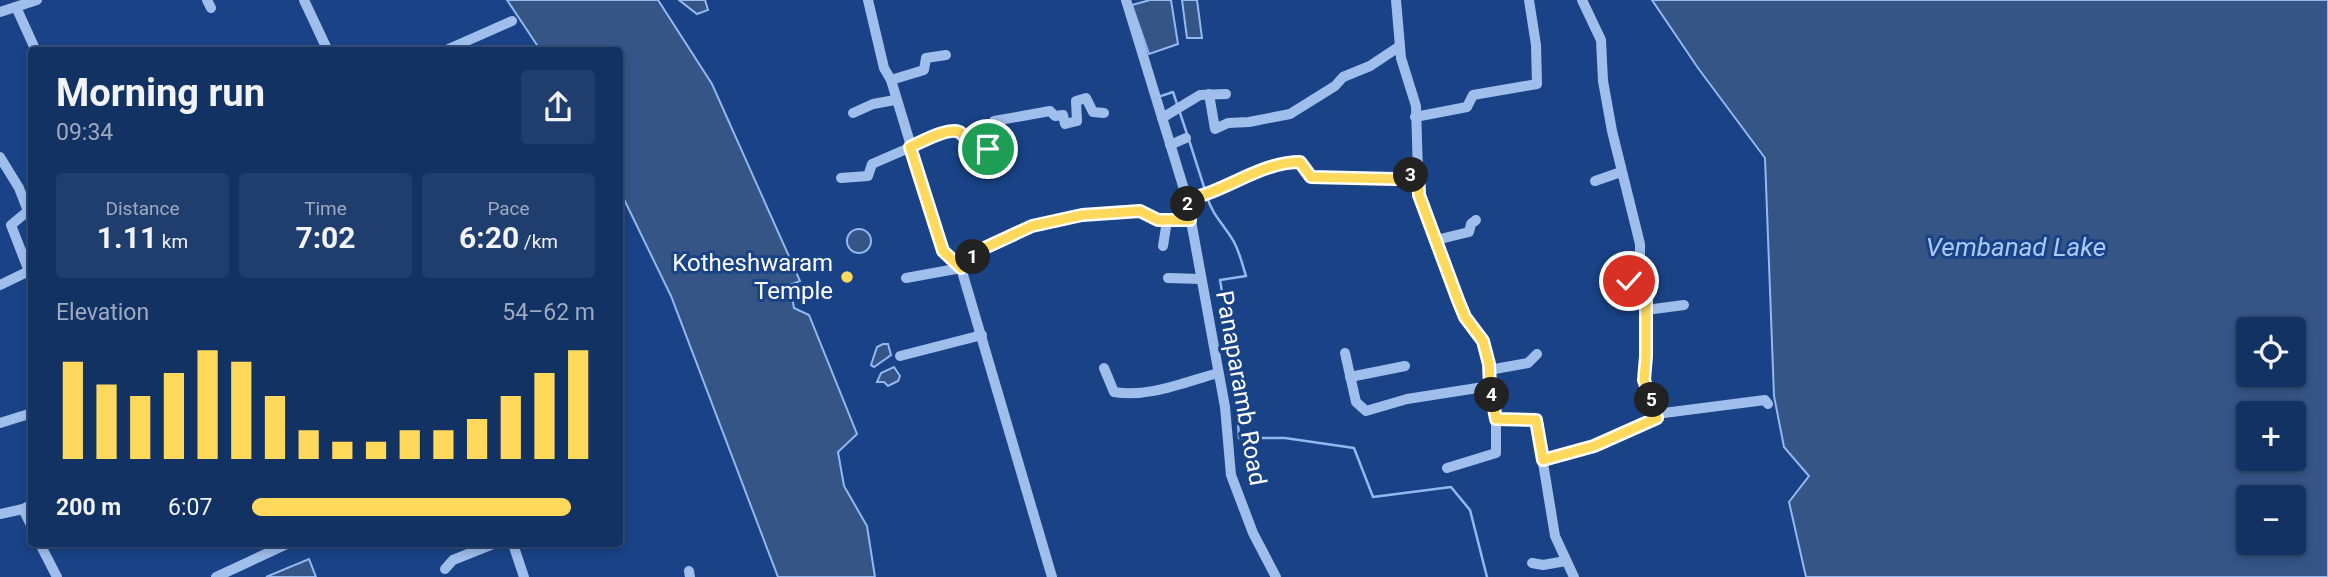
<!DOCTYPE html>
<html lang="en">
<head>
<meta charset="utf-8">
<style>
  :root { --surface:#133264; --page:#203e6d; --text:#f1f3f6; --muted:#9daabf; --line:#324d78; --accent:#ffd95b }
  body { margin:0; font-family:Roboto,sans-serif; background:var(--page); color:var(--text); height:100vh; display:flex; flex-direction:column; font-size:26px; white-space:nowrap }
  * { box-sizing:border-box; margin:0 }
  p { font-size:23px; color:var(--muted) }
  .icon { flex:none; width:38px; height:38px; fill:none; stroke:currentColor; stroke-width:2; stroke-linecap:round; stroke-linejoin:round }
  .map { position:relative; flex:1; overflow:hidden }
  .sheet { position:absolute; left:28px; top:47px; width:595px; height:500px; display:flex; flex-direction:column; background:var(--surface); border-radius:7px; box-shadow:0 4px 10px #0003,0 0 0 2px var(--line) }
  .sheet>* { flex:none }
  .fabs { position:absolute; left:2236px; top:317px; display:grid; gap:14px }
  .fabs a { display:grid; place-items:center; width:70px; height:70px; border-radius:7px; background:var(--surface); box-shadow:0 4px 10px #0003,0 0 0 2px var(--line); font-size:35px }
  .pin { position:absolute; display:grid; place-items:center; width:60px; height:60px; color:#fff; margin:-30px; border:4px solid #fff; border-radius:50%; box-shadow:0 2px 7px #0007 }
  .km { position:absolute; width:35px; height:35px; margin:-18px; border-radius:50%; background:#222; color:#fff; font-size:19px; line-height:35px; text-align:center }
  .round { display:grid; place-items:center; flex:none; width:74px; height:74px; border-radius:7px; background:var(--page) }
  .headline { display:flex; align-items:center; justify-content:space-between; height:119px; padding:0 28px }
  h1 { font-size:38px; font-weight:700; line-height:52px }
  .metrics { display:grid; grid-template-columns:repeat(3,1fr); gap:10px; height:119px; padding:7px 28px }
  .metrics div { display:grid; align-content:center; border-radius:7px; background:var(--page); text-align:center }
  .metrics b { font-size:30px; font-weight:700 }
  .metrics small { font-size:19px; font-weight:400 }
  .metrics p { font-size:19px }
  .chart { height:196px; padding:14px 28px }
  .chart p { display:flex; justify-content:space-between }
  .chart svg { width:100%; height:126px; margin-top:7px; stroke:var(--accent); stroke-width:6 }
  ul { padding:0 28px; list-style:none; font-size:23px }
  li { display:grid; grid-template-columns:112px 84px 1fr; align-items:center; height:52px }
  li i { height:18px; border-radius:9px; background:var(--accent) }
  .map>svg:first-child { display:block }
  .water { fill:#355587; stroke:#93b8ef; stroke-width:2; fill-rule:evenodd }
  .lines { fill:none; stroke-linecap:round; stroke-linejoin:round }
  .stream { stroke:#93b8ef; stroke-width:2.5 }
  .minor { stroke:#a0beec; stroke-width:10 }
  .route-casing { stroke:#fff; stroke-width:14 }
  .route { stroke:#ffd95b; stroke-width:9 }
  .poi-dot { fill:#ffd95b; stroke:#194386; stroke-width:2.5 }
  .labels { text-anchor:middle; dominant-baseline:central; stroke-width:6; stroke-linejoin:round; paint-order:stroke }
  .poi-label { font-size:24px; fill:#fff; stroke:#194386; text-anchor:end }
  .street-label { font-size:24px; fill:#fff; stroke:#194386 }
  .water-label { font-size:26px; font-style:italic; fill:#acc9f4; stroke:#194386 }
</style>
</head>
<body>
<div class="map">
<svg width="2328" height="577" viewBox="0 0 2328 577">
  <rect width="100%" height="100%" fill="#194386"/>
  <!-- water -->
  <g class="water">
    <polygon points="507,0 658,0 712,84 800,281 790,285 794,308 809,315 857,434 838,452 844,486 867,526 875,577 778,577 671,296 620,191 620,51 546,51 539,48"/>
    <polygon points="679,0 705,0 708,10 697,14"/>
    <polygon points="1150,0 1171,0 1178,44 1149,54 1132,5"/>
    <polygon points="1182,0 1197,0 1202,38 1187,38"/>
    <path d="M 1652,0 L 2328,0 L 2328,577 L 1806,577 L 1789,502 L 1809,476 L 1784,447 L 1774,396 L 1765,158 L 1698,68 ZM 2249,329 L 2294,329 L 2294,374 L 2249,374 ZM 2294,413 L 2294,458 L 2249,458 L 2249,413 ZM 2294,497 L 2294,542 L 2249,542 L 2249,497 Z"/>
    <circle cx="859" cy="241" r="12"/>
    <polygon points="883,344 888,344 891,355 874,367 871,365 877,347"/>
    <polygon points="894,367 900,376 898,381 888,386 884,382 877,382 881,373"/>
    <polygon points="309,559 316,577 266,577"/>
  </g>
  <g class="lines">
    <!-- stream -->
    <g class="stream">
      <polyline points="1158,97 1173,92 1177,104"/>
      <polyline points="1179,110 1187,134"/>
      <polyline points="1189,140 1205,190"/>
      <path d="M 1207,197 C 1214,218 1224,224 1234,242 C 1240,253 1242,264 1246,276 L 1220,280 L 1231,344 L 1230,365 L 1237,406 L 1239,438 L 1285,438 L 1354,448 L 1373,497 L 1451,487 L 1470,510 L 1487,577"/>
    </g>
    <!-- minor -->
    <g class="minor">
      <polyline points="207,0 211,8"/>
      <polyline points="304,0 328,51"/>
      <polyline points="868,0 884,68 891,80 943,251 961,268 1052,577"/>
      <polyline points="1126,0 1187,199 1225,407 1231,475 1253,533 1276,577"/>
      <polyline points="16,7 36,51"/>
      <polyline points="0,12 37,0"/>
      <polyline points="444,51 512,21"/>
      <polyline points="891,80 924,70 926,58 946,55"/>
      <polyline points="1209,94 1215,129 1228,123 1249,122 1290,114 1335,86 1343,77 1370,66 1400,46"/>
      <polyline points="853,113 873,104 895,100"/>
      <polyline points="1415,117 1467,107 1473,95 1537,84 1536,45 1529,0"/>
      <polyline points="1162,118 1200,95 1226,94"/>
      <polyline points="1170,145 1186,138"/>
      <polyline points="0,157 19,188 28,211 11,225 32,279"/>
      <polyline points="1418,173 1419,195 1458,300 1465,317 1483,341 1489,364 1490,386 1496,419 1496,453 1447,468"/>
      <path d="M 841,178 L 868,176 L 872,164 L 948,131 C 964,129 967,142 974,153 L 1000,143 L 994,121 L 1050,111 L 1055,116 L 1063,115 L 1065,124 L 1077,121 L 1076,101 L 1086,98 L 1093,112 L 1104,113"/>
      <polyline points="1595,181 1621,172"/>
      <path d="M 1187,199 C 1226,192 1260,162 1300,162 L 1311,177 L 1395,179 L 1418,173 L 1416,106 L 1401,58 L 1396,0"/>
      <polyline points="1436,240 1469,232 1471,224 1476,220"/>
      <polyline points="1163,246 1167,221"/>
      <polyline points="1615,271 1619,279 1641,281"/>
      <polyline points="906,278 961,268 980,250 1032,226 1082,215 1140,211 1158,220 1190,221"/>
      <polyline points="1168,278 1200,279"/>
      <polyline points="0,285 29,271"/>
      <polyline points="1646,310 1684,305"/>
      <polyline points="1345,353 1356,402 1366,411 1407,399 1490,386"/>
      <polyline points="900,356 982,335"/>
      <path d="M 1104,368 L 1114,392 C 1149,398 1185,382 1218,373"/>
      <polyline points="1489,370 1528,363 1537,354"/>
      <polyline points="1350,377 1405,366"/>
      <polyline points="1656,414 1765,400 1768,404"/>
      <polyline points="1496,419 1536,420 1555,536 1574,577"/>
      <polyline points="0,423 32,413"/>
      <polyline points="1543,460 1594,446 1657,418 1644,380 1646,356 1646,292 1640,279 1640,244 1612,131 1603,81 1601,40 1582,0"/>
      <polyline points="23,509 32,527"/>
      <polyline points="0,514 23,509 32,504"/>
      <polyline points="40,544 57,577"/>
      <polyline points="513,544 524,577"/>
      <polyline points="1532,563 1543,565 1566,561"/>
      <polyline points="445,569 453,560 493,544"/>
      <polyline points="689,571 690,577"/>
      <polyline points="216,577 287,544"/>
    </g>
  </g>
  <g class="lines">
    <!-- route casing -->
    <g class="route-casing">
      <path id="route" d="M 988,149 L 974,153 C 970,147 967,139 962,134 C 953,124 921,142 910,147 L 943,251 L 961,268 L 980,250 L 1032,226 L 1082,215 L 1140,211 L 1158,220 L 1190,220 L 1187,199 C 1226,192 1260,162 1300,162 L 1311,177 L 1395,179 L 1418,173 L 1419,195 L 1458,300 L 1465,317 L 1483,341 L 1489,364 L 1490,386 L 1496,419 L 1536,420 L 1543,460 L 1594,446 L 1657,418 L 1644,380 L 1646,356 L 1646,292 L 1641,281 L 1629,281"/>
    </g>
    <!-- route -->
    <use href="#route" class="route"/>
  </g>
  <!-- markers -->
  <circle class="poi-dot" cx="847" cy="277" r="7"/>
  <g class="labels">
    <!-- poi labels -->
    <g class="poi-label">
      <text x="833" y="263">Kotheshwaram<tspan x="833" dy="28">Temple</tspan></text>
    </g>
    <!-- street labels -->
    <g class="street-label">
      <text transform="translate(1241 388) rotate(80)">Panaparamb Road</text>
    </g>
    <!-- water labels -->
    <g class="water-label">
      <text x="2016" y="247">Vembanad Lake</text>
    </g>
  </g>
</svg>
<div class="fabs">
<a><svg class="icon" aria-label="locate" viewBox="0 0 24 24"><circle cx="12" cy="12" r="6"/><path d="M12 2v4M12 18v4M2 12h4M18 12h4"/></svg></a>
<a>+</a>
<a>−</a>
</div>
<div class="pin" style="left:988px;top:149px;background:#1e9e55"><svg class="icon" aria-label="arrive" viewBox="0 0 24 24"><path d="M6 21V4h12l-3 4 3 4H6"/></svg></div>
<div class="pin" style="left:1629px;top:281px;background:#d93025"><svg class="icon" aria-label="check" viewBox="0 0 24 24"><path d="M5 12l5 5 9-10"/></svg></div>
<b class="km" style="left:973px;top:257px">1</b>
<b class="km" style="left:1188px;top:204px">2</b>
<b class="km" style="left:1411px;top:175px">3</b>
<b class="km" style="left:1492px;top:395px">4</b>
<b class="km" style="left:1652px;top:400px">5</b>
<section class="sheet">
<div class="headline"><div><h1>Morning run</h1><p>09:34</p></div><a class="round"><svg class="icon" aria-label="share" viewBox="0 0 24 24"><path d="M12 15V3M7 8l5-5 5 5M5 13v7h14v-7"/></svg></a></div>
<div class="metrics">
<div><p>Distance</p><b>1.11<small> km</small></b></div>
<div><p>Time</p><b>7:02</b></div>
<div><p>Pace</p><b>6:20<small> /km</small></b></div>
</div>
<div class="chart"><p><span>Elevation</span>54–62 m</p>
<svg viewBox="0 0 160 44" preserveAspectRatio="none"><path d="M5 44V10M15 44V18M25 44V22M35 44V14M45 44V6M55 44V10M65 44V22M75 44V34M85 44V38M95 44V38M105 44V34M115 44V34M125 44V30M135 44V22M145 44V14M155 44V6"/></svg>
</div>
<ul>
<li><b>200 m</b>6:07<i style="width:93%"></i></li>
</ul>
</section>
</div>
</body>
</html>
